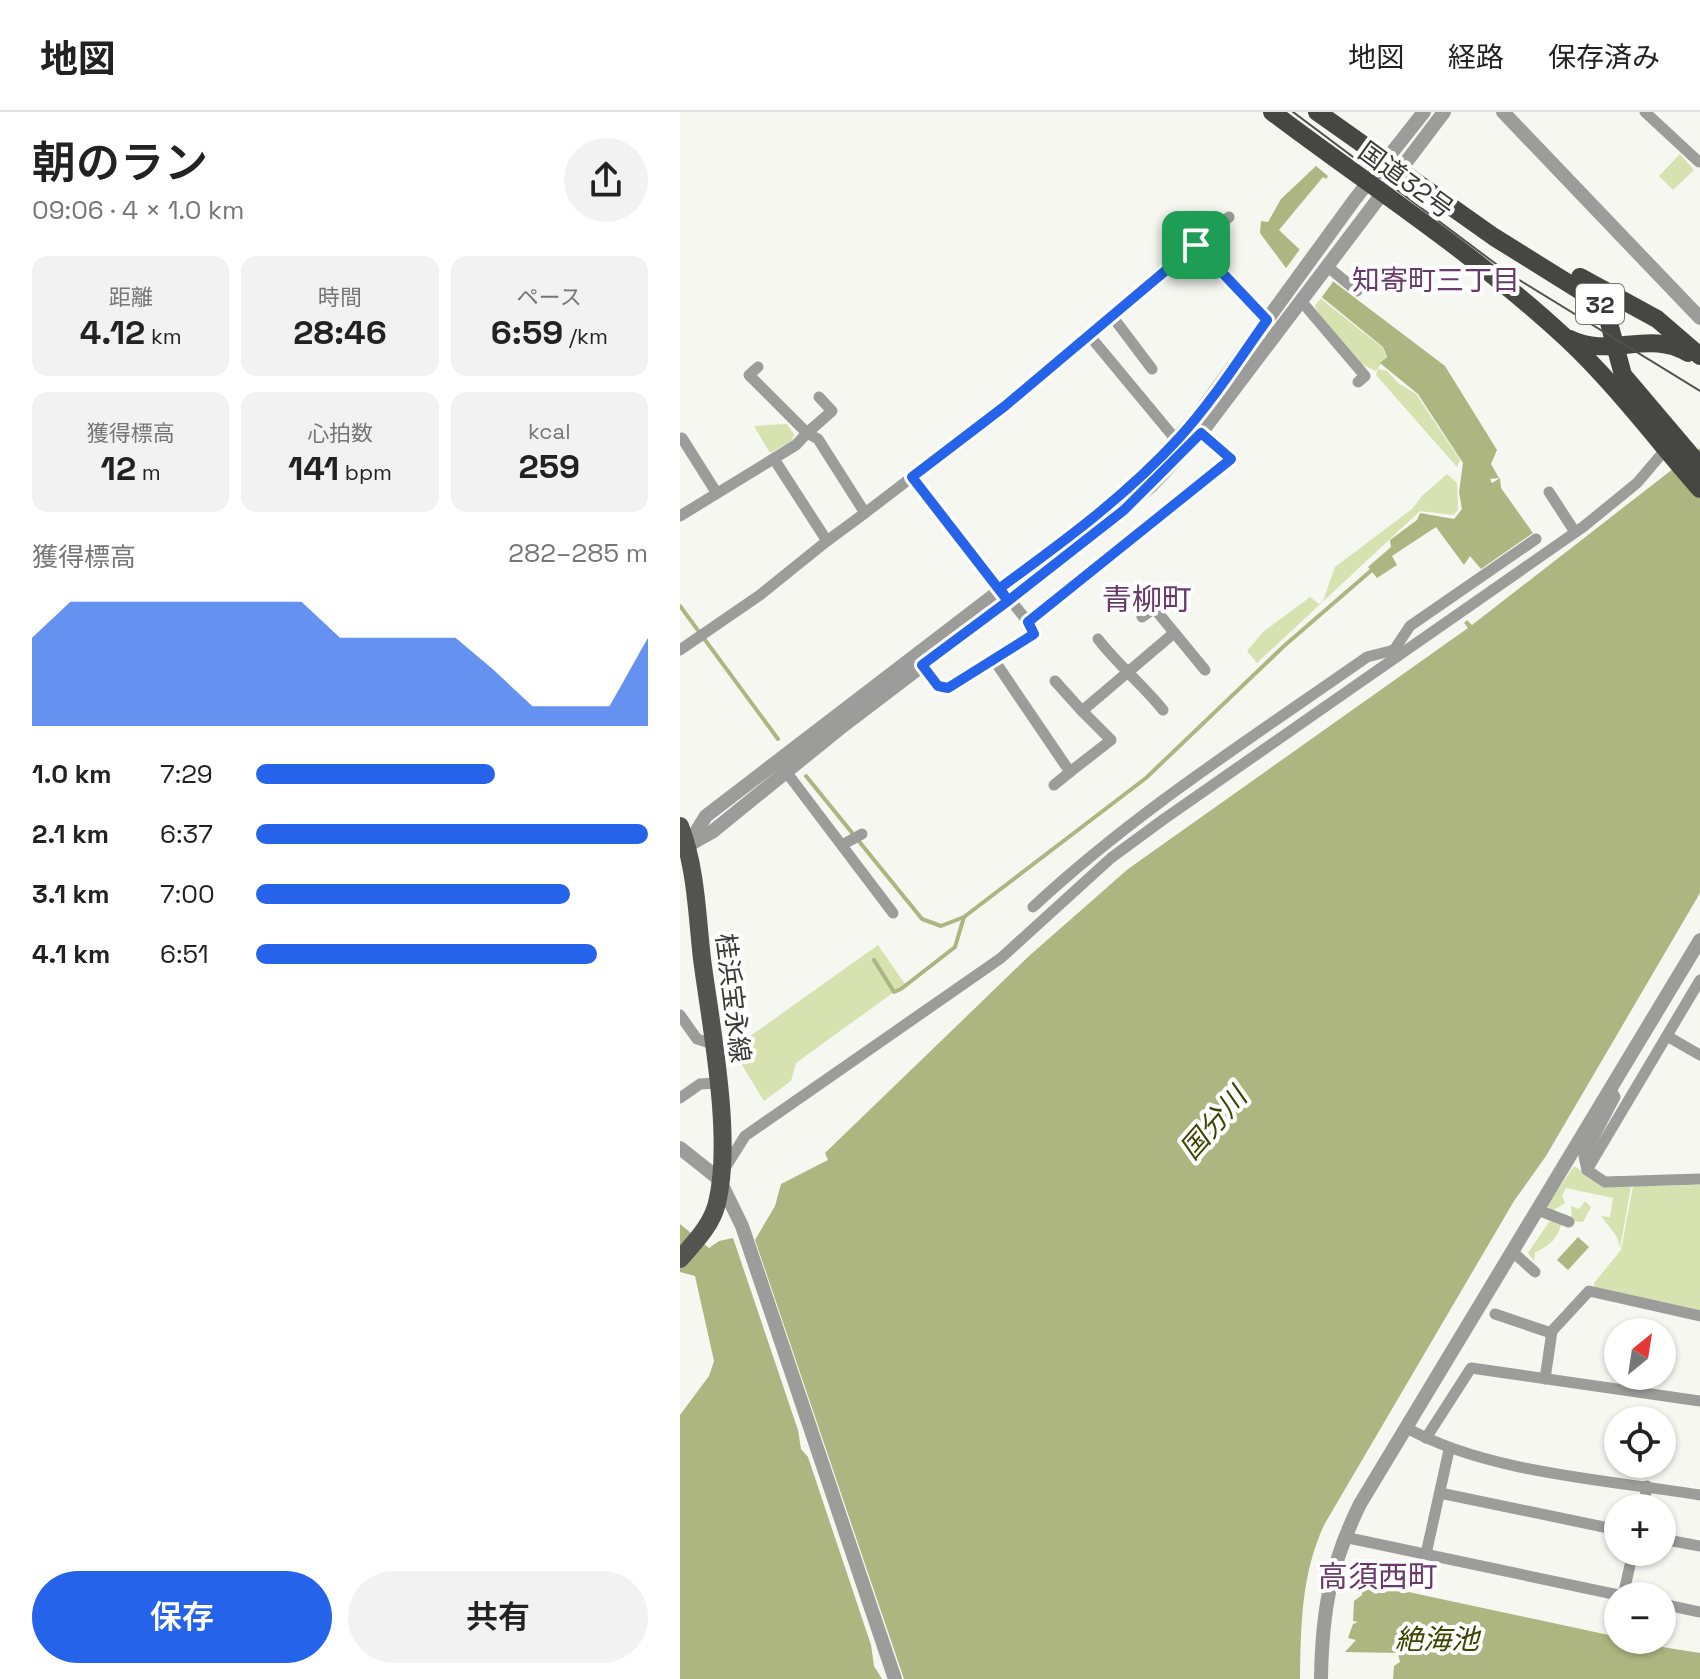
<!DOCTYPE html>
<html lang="ja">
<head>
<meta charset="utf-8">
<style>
  :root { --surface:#fff; --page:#f2f2f2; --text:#222; --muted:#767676; --line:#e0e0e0; --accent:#2563eb }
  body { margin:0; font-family:"Space Grotesk","Noto Sans JP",sans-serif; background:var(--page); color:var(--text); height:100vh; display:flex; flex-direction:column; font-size:30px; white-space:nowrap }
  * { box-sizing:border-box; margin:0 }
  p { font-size:26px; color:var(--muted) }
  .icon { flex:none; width:44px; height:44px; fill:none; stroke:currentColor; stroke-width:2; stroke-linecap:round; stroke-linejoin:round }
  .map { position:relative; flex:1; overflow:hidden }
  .details { display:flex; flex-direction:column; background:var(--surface); width:680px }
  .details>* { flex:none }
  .needle { width:52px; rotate:30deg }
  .buttons { position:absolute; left:924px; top:1206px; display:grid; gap:16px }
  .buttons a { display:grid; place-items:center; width:72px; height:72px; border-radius:50%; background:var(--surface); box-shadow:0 2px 6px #0004; font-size:40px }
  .pin { position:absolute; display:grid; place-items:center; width:68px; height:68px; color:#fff; margin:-34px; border-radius:16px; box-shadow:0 4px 12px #0006 }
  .round { display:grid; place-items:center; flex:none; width:84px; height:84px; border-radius:42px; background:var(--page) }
  .summary { display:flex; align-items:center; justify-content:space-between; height:136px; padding:0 32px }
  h1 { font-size:44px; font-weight:600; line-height:60px }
  .figures { display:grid; grid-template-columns:repeat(3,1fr); gap:12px; height:136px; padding:8px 32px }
  .figures div { display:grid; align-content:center; border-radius:16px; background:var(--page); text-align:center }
  .figures b { font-size:34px; font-weight:600 }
  .figures small { font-size:22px; font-weight:400 }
  .figures p { font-size:22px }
  .chart { height:224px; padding:16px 32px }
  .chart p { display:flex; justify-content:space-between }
  .chart svg { width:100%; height:144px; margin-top:8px; fill:var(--accent); opacity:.7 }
  .button { display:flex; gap:16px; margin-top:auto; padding:16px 32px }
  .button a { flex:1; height:92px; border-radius:48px; background:var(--accent); color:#fff; font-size:32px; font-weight:600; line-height:92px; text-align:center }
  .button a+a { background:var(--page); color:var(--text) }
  ul { padding:0 32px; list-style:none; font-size:26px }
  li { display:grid; grid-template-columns:128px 96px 1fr; align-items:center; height:60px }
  li i { height:20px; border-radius:10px; background:var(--accent) }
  header { display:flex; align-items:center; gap:48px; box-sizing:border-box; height:112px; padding:0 40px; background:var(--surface); border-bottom:2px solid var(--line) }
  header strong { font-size:38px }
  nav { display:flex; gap:44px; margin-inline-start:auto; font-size:28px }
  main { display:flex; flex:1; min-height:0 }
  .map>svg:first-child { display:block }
  .green { fill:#d8e1b0 }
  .water { fill:#adb680 }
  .pier { fill:#f6f7f1 }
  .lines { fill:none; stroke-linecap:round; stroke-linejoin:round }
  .stream { stroke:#adb680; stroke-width:4 }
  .minor { stroke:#9c9c9a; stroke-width:11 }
  .tertiary { stroke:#9c9c9a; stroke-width:14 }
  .primary { stroke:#53534f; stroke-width:18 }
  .trunk { stroke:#464642; stroke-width:18 }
  .tram { stroke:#50504e; stroke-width:2 }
  .route-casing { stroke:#fff; stroke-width:16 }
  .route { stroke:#2563eb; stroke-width:10 }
  .labels { text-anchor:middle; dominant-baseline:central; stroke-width:8; stroke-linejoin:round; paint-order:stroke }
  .shield { fill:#fff; stroke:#747472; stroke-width:2 }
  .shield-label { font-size:24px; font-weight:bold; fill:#383836 }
  .street-label { font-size:26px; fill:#383836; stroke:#fff }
  .neighbourhood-label { font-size:28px; fill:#6a396c; stroke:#fff }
  .water-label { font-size:28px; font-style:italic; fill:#3d4300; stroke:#fff }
  .quarter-label { font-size:30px; fill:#6a396c; stroke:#fff }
</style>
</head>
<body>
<header>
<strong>地図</strong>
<nav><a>地図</a><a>経路</a><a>保存済み</a></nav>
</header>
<main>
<section class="details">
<div class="summary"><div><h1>朝のラン</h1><p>09:06 · 4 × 1.0 km</p></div><a class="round"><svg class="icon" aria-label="share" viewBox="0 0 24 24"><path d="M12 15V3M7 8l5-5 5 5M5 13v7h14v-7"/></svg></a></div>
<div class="figures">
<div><p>距離</p><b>4.12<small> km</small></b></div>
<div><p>時間</p><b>28:46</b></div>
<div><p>ペース</p><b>6:59<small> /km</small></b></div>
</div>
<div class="figures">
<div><p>獲得標高</p><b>12<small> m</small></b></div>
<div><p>心拍数</p><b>141<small> bpm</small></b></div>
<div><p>kcal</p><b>259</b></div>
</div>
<div class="chart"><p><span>獲得標高</span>282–285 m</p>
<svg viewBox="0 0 160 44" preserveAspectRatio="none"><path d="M0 44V17L10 6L20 6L30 6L40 6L50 6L60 6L70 6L80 17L90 17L100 17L110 17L120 27L130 38L140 38L150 38L160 17V44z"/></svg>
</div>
<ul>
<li><b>1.0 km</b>7:29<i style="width:61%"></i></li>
<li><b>2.1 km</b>6:37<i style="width:100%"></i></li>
<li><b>3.1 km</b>7:00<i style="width:80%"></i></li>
<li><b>4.1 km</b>6:51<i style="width:87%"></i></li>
</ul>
<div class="button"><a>保存</a><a>共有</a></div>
</section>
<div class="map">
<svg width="1020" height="1567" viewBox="0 0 1020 1567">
  <rect width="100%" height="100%" fill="#f6f7f1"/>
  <!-- green -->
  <g class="green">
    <polygon points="1000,42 1014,58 993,78 979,64"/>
    <polygon points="640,186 703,236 706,245 696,259 679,251 637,199 635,194"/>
    <polygon points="698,257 707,259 718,271 736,282 780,348 777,355 696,263"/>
    <polygon points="107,312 114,322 112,329 90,341 74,314"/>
    <polygon points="767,362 777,371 778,398 773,403 740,399 577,551 567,539 583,520 630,485 639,492 643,489 655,455 732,397 742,384"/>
    <polygon points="198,833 225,872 116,951 111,969 84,989 52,937"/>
    <polygon points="894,1054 925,1075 951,1075 940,1136 937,1125 921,1104 930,1105 933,1086 886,1076 882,1084 885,1091 872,1099 867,1094"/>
    <polygon points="1020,1073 1020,1200 915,1176 914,1171 941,1138 953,1074"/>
    <polygon points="905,1089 911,1095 903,1110 892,1109 891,1094 899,1097"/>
    <path d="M 875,1108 L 881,1111 C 880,1124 868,1136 855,1140 L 854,1149 L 848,1141 L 869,1110 Z"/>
  </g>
  <!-- water -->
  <g class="water">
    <polygon points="636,54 648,64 646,67 643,65 599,118 654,170 765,254 817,338 811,352 819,366 810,367 812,371 820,366 821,376 853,421 801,457 790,444 784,453 756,415 712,444 717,453 697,466 688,455 711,435 710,428 737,408 740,401 774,407 782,397 779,380 783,351 738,282 700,251 707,245 703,235 606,156 580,121 581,109 588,110 601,87"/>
    <path d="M 1020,336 L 1020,781 L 866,1044 L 834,1089 L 644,1413 C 621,1464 621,1512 620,1567 L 0,1567 L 0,1303 L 29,1264 L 34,1249 L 15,1164 L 0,1160 L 0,1112 L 29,1136 L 39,1129 L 53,1126 L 75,1128 L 95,1094 L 101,1072 L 148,1048 L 145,1041 L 349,844 L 448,757 L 788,516 L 784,511 L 787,508 L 792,513 Z"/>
    <polygon points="898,1125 909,1135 888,1158 877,1148"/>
    <polygon points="682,1470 938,1525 938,1528 1020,1541 1020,1567 713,1567 714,1554 720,1550 718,1541 665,1540 676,1528 668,1526 673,1512 678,1510 673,1509 674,1489 682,1483"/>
  </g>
  <!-- pier -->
  <g class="pier">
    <polygon points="620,137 655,167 639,189 604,159"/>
    <polygon points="73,1122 224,1567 202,1567 194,1554 191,1533 128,1345 121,1337 118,1318 52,1123"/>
  </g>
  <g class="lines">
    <!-- stream -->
    <g class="stream">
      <polyline points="0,494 98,627"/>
      <polyline points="126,664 242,807 261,814 284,805 466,666 604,534 693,457"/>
      <polyline points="194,848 214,880 221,877 275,835 284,805"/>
    </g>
    <!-- minor -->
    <g class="minor">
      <polyline points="965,0 1019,50"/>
      <polyline points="516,133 549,105"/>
      <polyline points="648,155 677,179"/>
      <polyline points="622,190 685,264 678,270"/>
      <polyline points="432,204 472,257"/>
      <polyline points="409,223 497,329"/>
      <polyline points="78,255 69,263 127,321 152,299 139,285"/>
      <polyline points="2,326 36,380"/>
      <polyline points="94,347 147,429 185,401"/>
      <polyline points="232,365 348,510 551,347 521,321"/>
      <polyline points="869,380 895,420"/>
      <polyline points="0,404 116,333 127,321 138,327 185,401 325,294 516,133 587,208"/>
      <polyline points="462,505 474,496 525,558"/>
      <path d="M 418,527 C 438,553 462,572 483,598"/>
      <polyline points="0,538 80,483 147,429"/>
      <polyline points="718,544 714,538 730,514 856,427"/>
      <polyline points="314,548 354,522 348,510"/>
      <polyline points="242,553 258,574 268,576 314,548 390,660 431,628 402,599 494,521"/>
      <polyline points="375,569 402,599"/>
      <polyline points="107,661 213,801"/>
      <polyline points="374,673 390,660"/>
      <polyline points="162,733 182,722"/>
      <path d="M 353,795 C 455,700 573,625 687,545 L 714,538"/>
      <polyline points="0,903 17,927 33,932"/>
      <polyline points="987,924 1020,943"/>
      <polyline points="930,976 935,985 904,1044 907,1058 925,1070 1020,1067"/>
      <polyline points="0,986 20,972 38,971"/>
      <polyline points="45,1056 65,1024 321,846 431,746 484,707 903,415 957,371 986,337"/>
      <polyline points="907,1058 1020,868"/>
      <polyline points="858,1098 889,1110"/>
      <polyline points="834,1141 855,1160"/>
      <polyline points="815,1202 871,1221"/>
      <polyline points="865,1267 872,1219 909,1179 1020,1204"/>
      <path d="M 727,1316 C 807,1361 929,1368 1020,1383"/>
      <polyline points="746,1326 791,1256 1020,1289"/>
      <polyline points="760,1381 938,1418"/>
      <polyline points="963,1396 967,1374"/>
      <polyline points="664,1425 943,1484"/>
      <polyline points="982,1427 1020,1434"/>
      <polyline points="746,1442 769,1338"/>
      <polyline points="943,1484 953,1440"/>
      <polyline points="982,1492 1020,1500"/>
    </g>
    <!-- tertiary -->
    <g class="tertiary">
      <polyline points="823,0 1020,206"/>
      <polyline points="8,733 26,704 382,431 468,359 517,304 675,87 744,0"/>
      <polyline points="0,738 32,720 159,617 389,442 472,373 521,321 764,0"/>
      <polyline points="0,1036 39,1067 62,1114 215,1567"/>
      <path d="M 641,1567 C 642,1500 650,1453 680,1392 L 1020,828"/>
    </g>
    <!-- primary -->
    <path class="primary" d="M 0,714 C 16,755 17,803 22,847 C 31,915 53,1026 37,1091 C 32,1113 14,1131 0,1147"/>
    <!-- trunk -->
    <g class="trunk">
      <path d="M 592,0 C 690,74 797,143 887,227 C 935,272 976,327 1020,377"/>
      <polyline points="637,0 814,125 920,191 928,207 943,263 1020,354"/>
      <polyline points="900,165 977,207 1020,244"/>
      <path d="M 890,227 C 929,247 970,217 1008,241"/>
    </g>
    <!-- tram -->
    <polyline class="tram" points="613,0 828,161 1020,279"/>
  </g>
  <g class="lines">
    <!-- route casing -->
    <g class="route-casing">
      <path id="route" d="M 516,133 L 587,208 C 559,247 532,290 499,326 C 446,384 383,430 320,476 L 328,489 L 242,553 L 258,574 L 268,576 L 354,522 L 348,510 L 551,347 L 521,321 L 444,398 L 328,489 L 232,365 L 325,294 L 516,133"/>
    </g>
    <!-- route -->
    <use href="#route" class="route"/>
  </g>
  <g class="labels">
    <!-- shield labels -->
    <rect class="shield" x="896" y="172" width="48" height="40" rx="6"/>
    <g class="shield-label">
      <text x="920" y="192">32</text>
    </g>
    <!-- street labels -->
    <g class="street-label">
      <text transform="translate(726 68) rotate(36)">国道32号</text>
      <text transform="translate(53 886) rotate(83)">桂浜宝永線</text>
    </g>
    <!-- neighbourhood labels -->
    <g class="neighbourhood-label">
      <text x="756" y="168">知寄町三丁目</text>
    </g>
    <!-- water labels -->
    <g class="water-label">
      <text transform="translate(533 1011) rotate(-49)">国分川</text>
      <text x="757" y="1527">絶海池</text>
    </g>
    <!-- quarter labels -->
    <g class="quarter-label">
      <text x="467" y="487">青柳町</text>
      <text x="698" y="1464">高須西町</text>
    </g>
  </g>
</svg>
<div class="buttons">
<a><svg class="needle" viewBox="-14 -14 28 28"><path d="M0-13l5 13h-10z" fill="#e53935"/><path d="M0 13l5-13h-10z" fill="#767676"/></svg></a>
<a><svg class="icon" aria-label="locate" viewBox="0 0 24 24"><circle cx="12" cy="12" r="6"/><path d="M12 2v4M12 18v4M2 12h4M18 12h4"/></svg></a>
<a>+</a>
<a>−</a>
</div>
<div class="pin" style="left:516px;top:133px;background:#1e9e55"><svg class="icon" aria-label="arrive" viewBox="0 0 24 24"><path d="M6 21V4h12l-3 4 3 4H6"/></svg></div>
</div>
</main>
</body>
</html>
